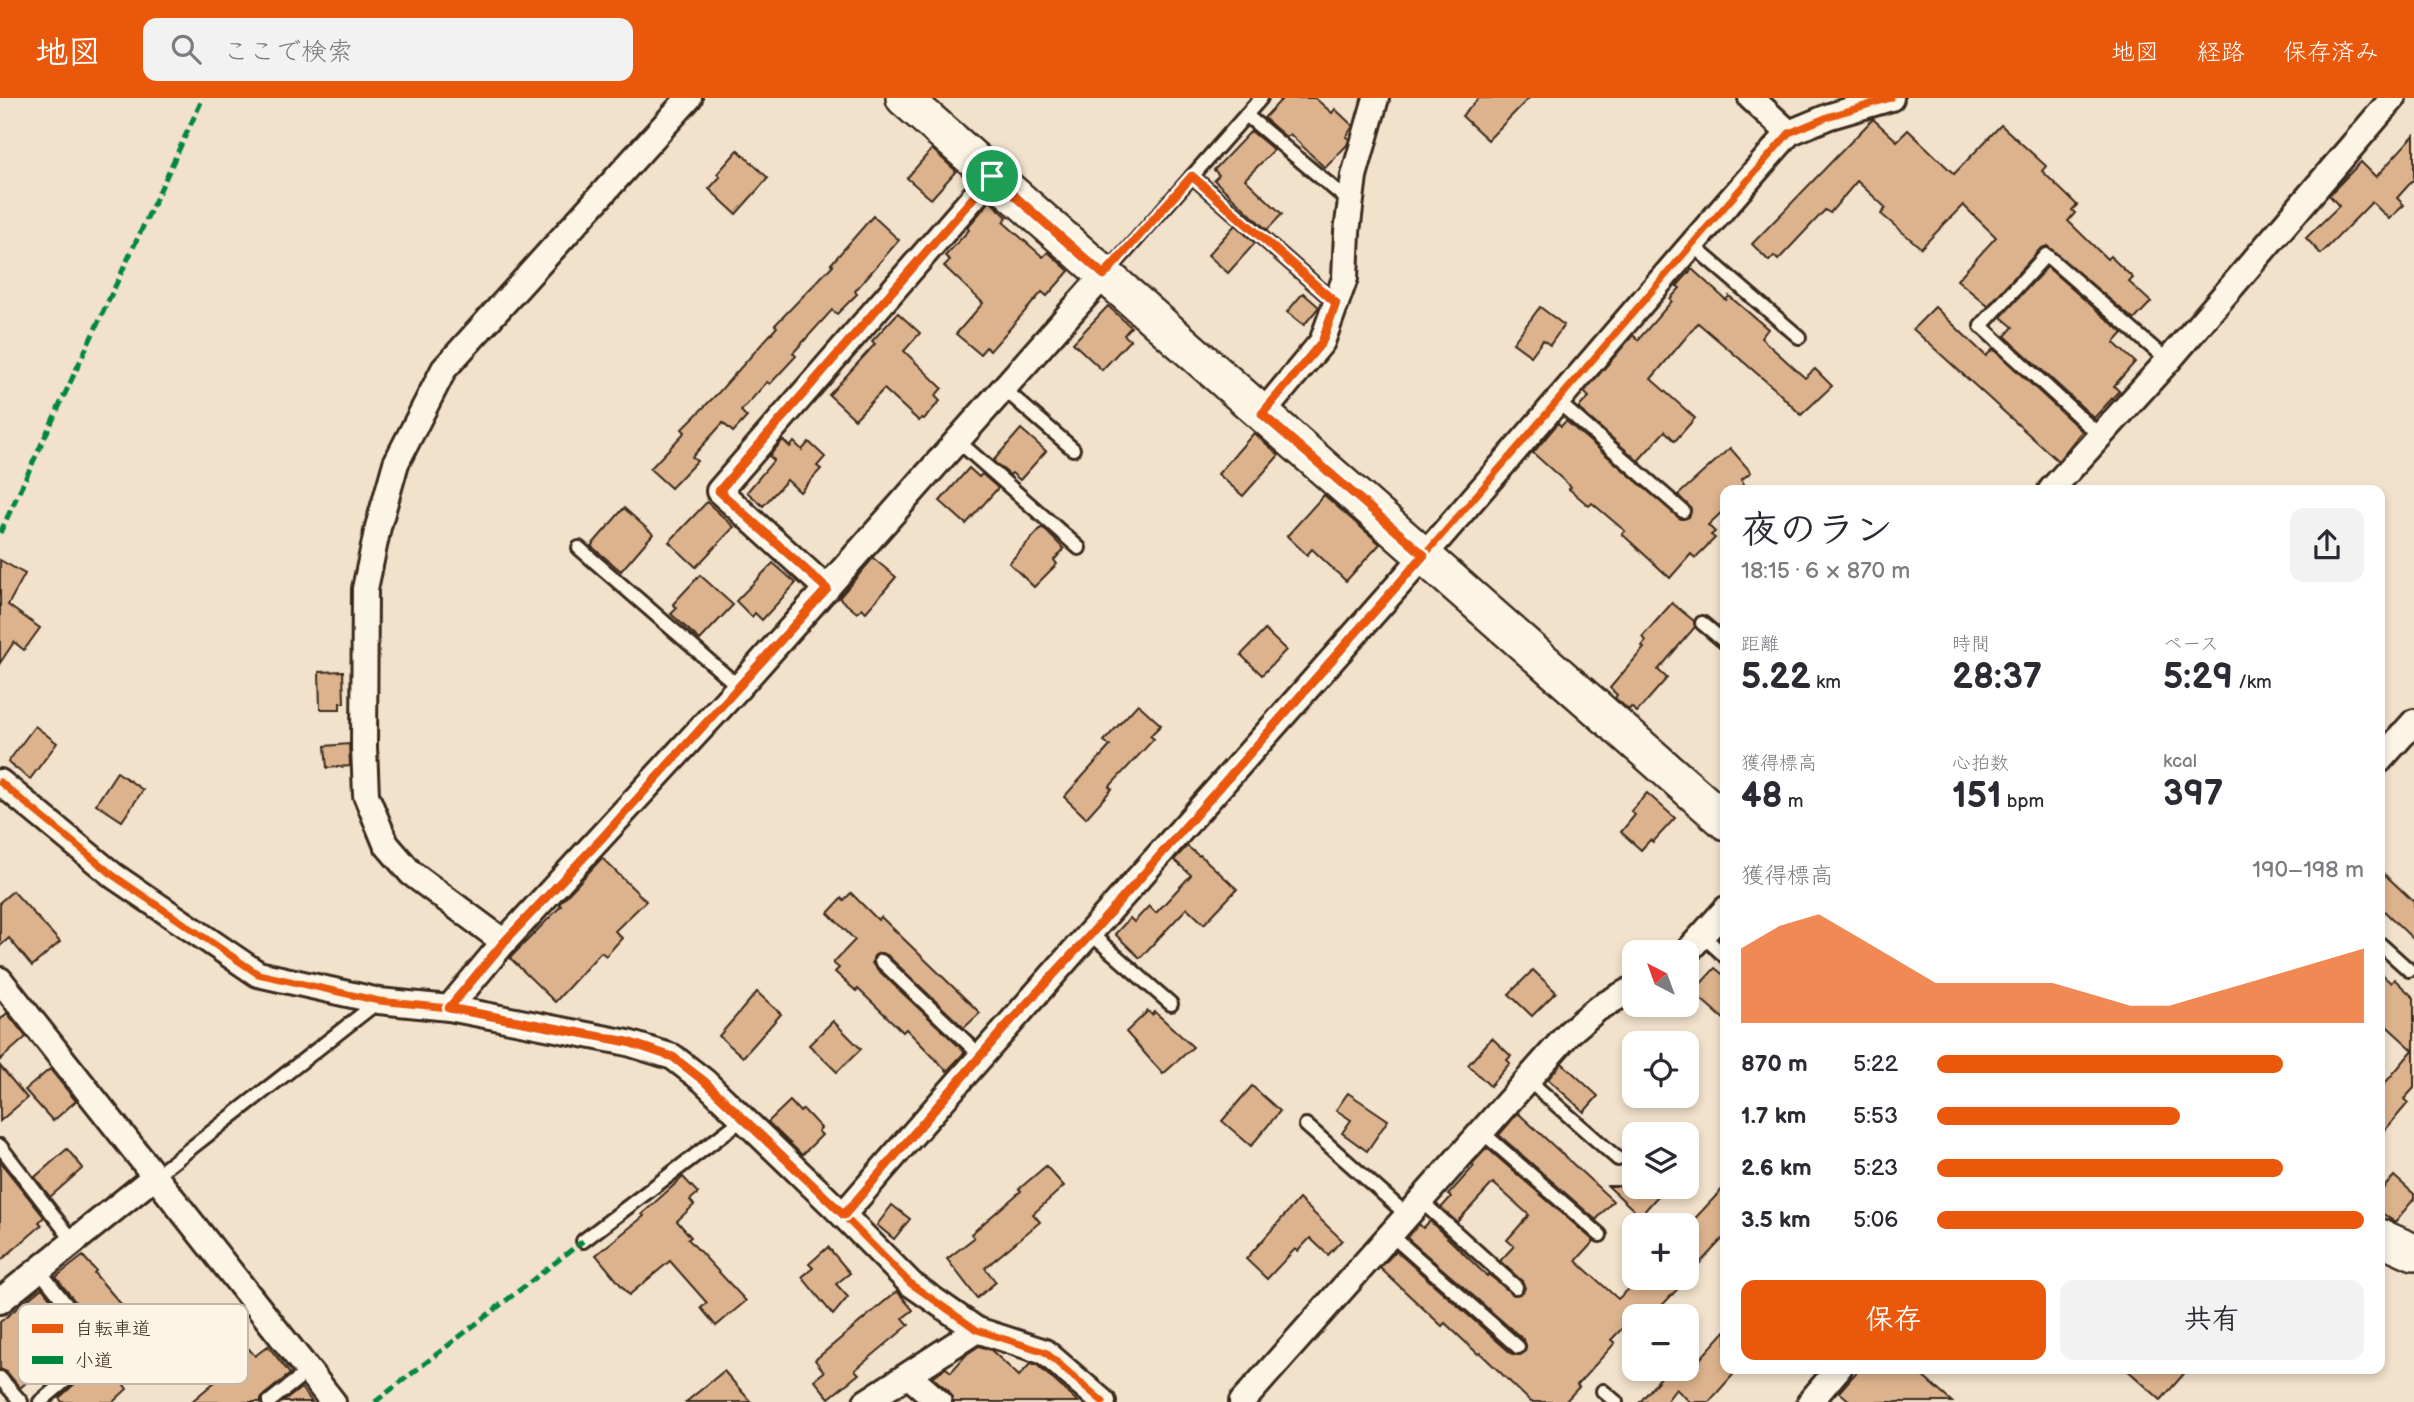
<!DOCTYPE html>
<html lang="ja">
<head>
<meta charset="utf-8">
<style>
  :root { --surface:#fff; --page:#f2f2f3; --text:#2b2b33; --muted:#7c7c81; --accent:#ea580c }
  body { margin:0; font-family:"Balsamiq Sans","Klee One",sans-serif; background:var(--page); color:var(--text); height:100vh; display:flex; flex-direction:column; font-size:26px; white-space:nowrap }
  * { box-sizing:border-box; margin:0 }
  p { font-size:23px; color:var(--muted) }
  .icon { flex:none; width:38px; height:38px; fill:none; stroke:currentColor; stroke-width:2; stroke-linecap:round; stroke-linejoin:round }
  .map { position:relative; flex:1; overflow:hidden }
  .details { position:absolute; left:1720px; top:387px; width:665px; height:889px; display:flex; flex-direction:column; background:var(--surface); border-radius:14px; box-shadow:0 4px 10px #0003 }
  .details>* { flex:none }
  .needle { width:46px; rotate:319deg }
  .buttons { position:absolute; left:1622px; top:842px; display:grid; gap:14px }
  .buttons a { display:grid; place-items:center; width:77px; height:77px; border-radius:14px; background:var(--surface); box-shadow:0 4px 10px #0003; font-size:35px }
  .pin { position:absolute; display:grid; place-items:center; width:60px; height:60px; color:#fff; margin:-30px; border:4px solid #fff; border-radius:50%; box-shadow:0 2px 7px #0007 }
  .round { display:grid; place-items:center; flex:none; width:74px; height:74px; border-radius:14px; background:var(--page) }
  .summary { display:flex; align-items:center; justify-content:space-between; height:119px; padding:0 21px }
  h1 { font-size:38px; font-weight:700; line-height:52px }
  .stats { display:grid; grid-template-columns:repeat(3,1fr); gap:10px; height:119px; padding:7px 21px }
  .stats div { display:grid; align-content:center }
  .stats b { font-size:35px; font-weight:700 }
  .stats small { font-size:19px; font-weight:400 }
  .stats p { font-size:19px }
  .chart { height:196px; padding:14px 21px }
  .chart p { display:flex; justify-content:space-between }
  .chart svg { width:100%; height:126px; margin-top:7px; fill:var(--accent); opacity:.7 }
  .primary-button { display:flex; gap:14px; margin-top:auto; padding:14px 21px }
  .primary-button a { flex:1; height:80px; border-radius:14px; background:var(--accent); color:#fff; font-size:28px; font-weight:700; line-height:80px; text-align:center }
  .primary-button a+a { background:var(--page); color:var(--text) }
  ul { padding:0 21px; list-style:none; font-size:23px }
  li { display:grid; grid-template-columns:112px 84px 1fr; align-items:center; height:52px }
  li i { height:18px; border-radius:9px; background:var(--accent) }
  header { display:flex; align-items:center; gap:42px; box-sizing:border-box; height:98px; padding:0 35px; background:var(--accent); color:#fff }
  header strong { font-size:33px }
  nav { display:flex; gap:38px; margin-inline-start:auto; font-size:24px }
  .search { width:490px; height:63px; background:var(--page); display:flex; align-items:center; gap:18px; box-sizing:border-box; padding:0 24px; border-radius:14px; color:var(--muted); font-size:26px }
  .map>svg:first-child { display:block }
  .building { fill:#dcb38d; stroke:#3b2a1e; stroke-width:2 }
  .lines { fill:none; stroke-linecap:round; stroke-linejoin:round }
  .lane-casing { stroke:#3b2a1e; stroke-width:18 }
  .street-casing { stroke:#3b2a1e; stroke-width:30 }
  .secondary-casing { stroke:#3b2a1e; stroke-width:40 }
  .lane { stroke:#fcf5e5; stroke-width:12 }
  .street { stroke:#fcf5e5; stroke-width:24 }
  .secondary { stroke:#fcf5e5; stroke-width:35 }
  .quiet { stroke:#00873e; stroke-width:5; stroke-dasharray:10 5; stroke-linecap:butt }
  .cycleway-casing { stroke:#fcf5e5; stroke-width:11 }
  .cycleway { stroke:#e8590c; stroke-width:7 }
  .route-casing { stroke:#fff; stroke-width:14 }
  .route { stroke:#ea580c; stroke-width:9 }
  .key { fill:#fcf5e5; stroke:#c2b8a9; stroke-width:2 }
  .key-label { font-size:19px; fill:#3b2a1e }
</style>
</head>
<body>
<header>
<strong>地図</strong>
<div class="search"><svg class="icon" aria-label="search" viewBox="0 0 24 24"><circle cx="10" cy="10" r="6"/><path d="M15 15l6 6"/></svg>ここで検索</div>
<nav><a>地図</a><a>経路</a><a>保存済み</a></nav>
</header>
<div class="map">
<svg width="2414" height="1304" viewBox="0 0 2414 1304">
  <rect width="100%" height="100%" fill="#f2e1cb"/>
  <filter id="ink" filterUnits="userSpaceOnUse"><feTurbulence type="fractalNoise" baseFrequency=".0143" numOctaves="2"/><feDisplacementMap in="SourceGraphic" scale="14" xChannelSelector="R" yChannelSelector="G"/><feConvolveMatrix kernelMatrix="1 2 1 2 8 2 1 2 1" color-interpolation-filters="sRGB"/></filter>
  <g filter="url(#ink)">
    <!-- building -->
    <g class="building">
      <polygon points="1283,0 1315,0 1332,15 1335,11 1353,28 1346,39 1349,41 1347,47 1325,70 1290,36 1286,39 1264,20"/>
      <polygon points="1479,0 1529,0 1488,42 1462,18"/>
      <polygon points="1873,21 1897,43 1908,32 1954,76 2001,27 2046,68 2042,73 2077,107 2072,112 2075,115 2068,123 2107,161 2110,158 2133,180 2129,184 2151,204 2134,222 2047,148 2040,151 1988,208 1957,182 1996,139 1963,107 1921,150 1881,116 1886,110 1857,83 1830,115 1825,112 1778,162 1774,158 1769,163 1752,146"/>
      <polygon points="1251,33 1274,52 1245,81 1282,116 1267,132 1214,82 1219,77 1214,72"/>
      <polygon points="2414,37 2414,81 2397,100 2404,107 2389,121 2372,104 2321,156 2306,140 2339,108 2329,97 2361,64 2376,79"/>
      <polygon points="932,51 956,73 931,101 907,80"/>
      <polygon points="738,52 768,80 736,116 709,91 720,79 717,76"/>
      <polygon points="990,103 1007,119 1003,124 1043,159 1048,154 1069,173 1047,198 1042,194 990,253 986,249 980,256 956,236 983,205 944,168 950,162 945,158 969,132 967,130"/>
      <polygon points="873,118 899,142 855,193 857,196 837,216 832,212 793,255 796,258 770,286 767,284 741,313 747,319 733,334 723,325 692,359 697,363 671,390 650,371 685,334 682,331 719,294 777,229 775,227 833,167 831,166"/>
      <polygon points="1235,127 1255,145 1228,175 1208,157"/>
      <polygon points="2047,169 2123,235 2114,245 2135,264 2114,288 2119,293 2094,320 2005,238 2013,229 2001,219"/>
      <polygon points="1692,171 1726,202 1729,198 1768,231 1761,240 1805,280 1815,271 1832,288 1801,317 1775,291 1698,225 1651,281 1695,320 1675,343 1665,333 1638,363 1578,310 1589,299 1584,294 1633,237 1638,242 1672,203 1670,201 1680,190 1677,188"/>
      <polygon points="1303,195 1319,209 1304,227 1287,214"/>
      <polygon points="1108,208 1131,229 1124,237 1130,242 1102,272 1073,245"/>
      <polygon points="1540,209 1564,227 1550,247 1543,242 1531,258 1513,245"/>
      <polygon points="1935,209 1986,258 1993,251 2082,333 2058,363 1913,231"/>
      <polygon points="898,215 920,235 904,253 942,290 935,298 940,303 924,321 922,320 919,323 884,291 855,321 829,297 875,246 872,243"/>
      <polygon points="1566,323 1681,421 1689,419 1691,411 1678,397 1730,350 1751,374 1741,382 1744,386 1737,392 1726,392 1726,410 1708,427 1715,434 1711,437 1715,440 1695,460 1691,456 1670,480 1622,436 1625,433 1592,405 1589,408 1569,391 1571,389 1533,355 1558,325 1561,328"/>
      <polygon points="1021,331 1046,353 1020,382 1012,375 1010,377 993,363"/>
      <polygon points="1254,335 1279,357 1243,398 1218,376"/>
      <polygon points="783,342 790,349 794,344 802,352 809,344 825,359 817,368 821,371 800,394 787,382 763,408 747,394 774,362 769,358"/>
      <polygon points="969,370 979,379 982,376 998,390 966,426 940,403"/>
      <polygon points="1324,397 1380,446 1346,483 1312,451 1307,457 1287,438"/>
      <polygon points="707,404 734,429 696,469 669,444"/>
      <polygon points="624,410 653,436 621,473 591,448"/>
      <polygon points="1042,429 1064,451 1054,462 1057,466 1034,489 1009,465"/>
      <polygon points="873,460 896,479 866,514 862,510 857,515 839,500"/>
      <polygon points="0,462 25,476 8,507 40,530 24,552 14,544 0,565"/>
      <polygon points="773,465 796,485 762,522 755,515 752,519 736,503"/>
      <polygon points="700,477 733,507 700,542 671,516 677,510 673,506"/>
      <polygon points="1672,505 1694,523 1695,529 1658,572 1667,580 1637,614 1631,609 1629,612 1615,600 1617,597 1610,590 1644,550 1642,548 1646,543 1642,539"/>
      <polygon points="1265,532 1286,552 1262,577 1241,557"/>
      <polygon points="343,573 344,605 340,605 340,611 320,611 319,574"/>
      <polygon points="1138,606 1161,627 1150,638 1154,641 1109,689 1112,691 1086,720 1064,699 1110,648 1104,643"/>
      <polygon points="35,628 57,645 30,681 8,664"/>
      <polygon points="349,646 350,668 327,670 325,648"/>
      <polygon points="117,674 143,692 122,723 96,706"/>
      <polygon points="1647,695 1675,720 1653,744 1650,742 1641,752 1621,734 1635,717 1631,713"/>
      <polygon points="1187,748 1199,758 1200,757 1237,791 1204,826 1187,810 1140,860 1115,836 1130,820 1134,824 1149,808 1156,815 1191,777 1174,762"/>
      <polygon points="602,760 646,803 615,833 622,840 606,858 601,854 555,904 510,860 561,808 559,806"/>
      <polygon points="2380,772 2414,804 2414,842 2380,809"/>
      <polygon points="13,793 60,844 32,868 9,840 0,848 0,804"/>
      <polygon points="851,795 878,822 881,819 980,915 964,930 887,857 879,855 874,858 872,865 875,869 965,954 947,973 906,931 903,934 858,891 856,893 835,874 839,870 833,865 855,842 828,815 842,800 844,802"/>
      <polygon points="1715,870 1726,879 1726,923 1693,894"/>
      <polygon points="1533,872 1556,894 1532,918 1509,896"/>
      <polygon points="2380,875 2391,885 2394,881 2414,900 2414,990 2404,1001 2408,1005 2380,1038 2380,991 2413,952 2380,922"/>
      <polygon points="757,894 781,916 743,959 719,938"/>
      <polygon points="1148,913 1152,917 1155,914 1193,949 1163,976 1126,934"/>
      <polygon points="7,915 26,939 0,962 0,922"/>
      <polygon points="833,923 861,951 837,974 809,947"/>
      <polygon points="1492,940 1511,958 1507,962 1510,965 1490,988 1468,967"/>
      <polygon points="1562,965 1598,998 1584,1014 1548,981"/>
      <polygon points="0,968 27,1000 0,1023"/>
      <polygon points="50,971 76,1003 53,1023 25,992"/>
      <polygon points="1252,988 1280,1013 1251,1048 1222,1023"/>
      <polygon points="1348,995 1388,1022 1367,1053 1342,1035 1351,1022 1336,1012"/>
      <polygon points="790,1003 800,1014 803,1011 821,1030 818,1033 822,1037 802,1057 768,1024"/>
      <polygon points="1518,1015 1613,1103 1596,1122 1499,1037"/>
      <polygon points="1487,1050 1594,1143 1576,1163 1618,1201 1641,1180 1688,1180 1652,1218 1634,1218 1611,1242 1615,1245 1577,1287 1579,1289 1565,1304 1531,1304 1480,1255 1478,1256 1445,1225 1442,1228 1380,1170 1396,1153 1512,1256 1520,1257 1525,1254 1526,1247 1524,1242 1407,1140 1419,1126 1423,1130 1430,1123 1487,1178 1488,1176 1514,1197 1523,1194 1525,1190 1522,1183 1500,1163 1514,1148 1507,1142 1529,1117 1493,1085 1457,1124 1441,1110 1451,1099 1448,1097 1474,1068 1472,1066"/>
      <polygon points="67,1051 83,1070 50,1099 35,1079"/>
      <polygon points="0,1064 44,1119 39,1124 42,1127 0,1163"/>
      <polygon points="1046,1068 1064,1088 1033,1116 1040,1124 985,1170 996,1184 977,1200 947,1161 974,1140 971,1136 1021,1093 1019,1091"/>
      <polygon points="2394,1078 2414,1096 2414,1101 2395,1124 2380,1114 2380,1094"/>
      <polygon points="683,1079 698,1095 690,1102 694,1107 677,1123 691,1139 688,1141 746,1203 716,1228 701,1210 707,1205 670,1163 629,1197 596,1157 644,1118 642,1116"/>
      <polygon points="1726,1087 1726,1137 1687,1179 1687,1129"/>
      <polygon points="1608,1088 1667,1088 1640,1118"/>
      <polygon points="1299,1101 1342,1142 1328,1157 1310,1140 1298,1153 1295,1151 1267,1181 1246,1161"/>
      <polygon points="892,1107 910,1121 894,1141 877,1127"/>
      <polygon points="828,1149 850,1175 836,1186 848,1199 833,1217 802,1179 813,1170 809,1166"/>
      <polygon points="83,1158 96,1173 94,1175 162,1253 132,1278 133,1280 124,1287 127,1291 113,1304 62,1304 59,1300 110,1254 109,1247 56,1179"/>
      <polygon points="42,1190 90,1251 47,1286 41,1279 38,1281 35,1277 20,1290 7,1274 0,1271 0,1224"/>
      <polygon points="897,1193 913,1212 903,1220 909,1227 855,1272 859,1276 829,1300 814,1282 824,1274 815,1262"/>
      <polygon points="217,1209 232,1228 230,1229 255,1258 268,1248 290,1276 264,1297 260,1304 191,1304 217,1282 181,1238"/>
      <polygon points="1726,1232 1726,1270 1739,1270 1709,1304 1690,1304 1676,1291 1666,1304 1640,1304 1662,1278 1653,1270 1692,1270"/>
      <polygon points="979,1248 991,1252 1019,1278 1031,1265 1037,1267 1078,1304 953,1304 949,1293 932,1279 946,1270 951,1274 967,1256"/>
      <polygon points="1860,1270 1913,1270 1952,1304 1851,1304 1839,1294"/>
      <polygon points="2125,1270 2189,1270 2161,1302"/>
      <polygon points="724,1273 751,1304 686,1304"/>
      <polygon points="301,1290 312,1304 283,1304"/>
    </g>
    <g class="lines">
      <!-- lane casing -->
      <g class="lane-casing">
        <g id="lane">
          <polyline points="1246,17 1350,104"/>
          <polyline points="1192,78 1336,205"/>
          <polyline points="1692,147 1799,239"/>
          <polyline points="1106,176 1261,0"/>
          <polyline points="1004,291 1073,351"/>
          <polyline points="1557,303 1683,413"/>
          <polyline points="2100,338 1981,228 2046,157 2168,263"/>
          <polyline points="958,343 1079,450"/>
          <polyline points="579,450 739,589"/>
          <polyline points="1702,525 1726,545"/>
          <polyline points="1091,836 1171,906"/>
          <polyline points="1702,837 1726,859"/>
          <polyline points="2380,846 2409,872"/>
          <polyline points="881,863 980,957"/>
          <polyline points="1528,982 1618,1061"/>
          <polyline points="1306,1027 1407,1117"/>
          <polyline points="1482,1034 1600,1137"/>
          <polyline points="0,1048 74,1144"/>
          <polyline points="154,1079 379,903"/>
          <polyline points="1420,1102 1516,1189"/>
          <polyline points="1390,1136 1518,1249"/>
          <polyline points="583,1143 743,1021"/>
          <polyline points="39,1172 102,1252 40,1304"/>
          <polyline points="0,1280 21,1304"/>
          <polyline points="1603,1293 1616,1304"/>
          <polyline points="269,1304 309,1272"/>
        </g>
      </g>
      <!-- street casing -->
      <g class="street-casing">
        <g id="street">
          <polyline points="1751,0 1789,35"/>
          <polyline points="1262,316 1322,244 1336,205 1345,180 1347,134 1354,78 1376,0"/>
          <polyline points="2051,392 2168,263 2393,0"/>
          <polyline points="827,491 719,393 992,78"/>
          <polyline points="2380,662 2414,624"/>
          <polyline points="0,684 114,778 258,876 379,903 449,910 628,945 673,959 704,983 843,1117 911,1186 977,1232 1045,1254 1103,1304"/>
          <polyline points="504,844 411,775 386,746 366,697 364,649 365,491 378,429 396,365 444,271 689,0"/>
          <polyline points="1687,854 1726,811"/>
          <polyline points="0,882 333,1304"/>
          <polyline points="449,910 504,844 739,589 1104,177"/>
          <path d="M 843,1117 C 1033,896 1229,680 1421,461 C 1544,320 1665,176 1789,35 L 1830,18 L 1891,0"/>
          <polyline points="0,1203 154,1079"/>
          <polyline points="909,1278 939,1304"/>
          <polyline points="866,1304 977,1232"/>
          <polyline points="1242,1304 1570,934 1597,911 1634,890"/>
          <polyline points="1810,1304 1839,1270"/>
        </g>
      </g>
      <!-- secondary casing -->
      <g class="secondary-casing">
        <g id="secondary">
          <polyline points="904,0 1726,724"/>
          <polyline points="2380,1139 2414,1154"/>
        </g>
      </g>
      <!-- lane -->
      <use href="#lane" class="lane"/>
      <!-- street -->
      <use href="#street" class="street"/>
      <!-- secondary -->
      <use href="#secondary" class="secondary"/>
      <!-- quiet -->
      <g class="quiet">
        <polyline points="0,435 203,0"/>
        <polyline points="375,1304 583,1143"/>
      </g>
      <!-- cycleway casing -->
      <g class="cycleway-casing">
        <g id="cycleway">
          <polyline points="0,684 114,778 258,876 379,903 449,910 628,945 673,959 704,983 843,1117 911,1186 977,1232 1045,1254 1103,1304"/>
          <path d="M 843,1117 C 1033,896 1229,680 1421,461 C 1544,320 1665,176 1789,35 L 1830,18 L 1891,0"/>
        </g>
      </g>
      <!-- cycleway -->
      <use href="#cycleway" class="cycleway"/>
    </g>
  </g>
  <g class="lines" filter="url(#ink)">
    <!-- route casing -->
    <g class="route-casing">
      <polygon id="route" points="992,78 1104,177 1192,78 1336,205 1322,244 1262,316 1424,457 1091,836 1007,927 844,1117 704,983 673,959 628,944 449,910 504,844 602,740 827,491 719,393"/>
    </g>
    <!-- route -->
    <use href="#route" class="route"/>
  </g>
  <!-- legend -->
  <rect x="18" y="1206" width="230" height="80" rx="10" class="key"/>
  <rect x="32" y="1226" width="31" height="9" fill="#e8590c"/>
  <rect x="32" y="1258" width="31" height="8" fill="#00873e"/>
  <g class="key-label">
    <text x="75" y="1237">自転車道</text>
    <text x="75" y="1269">小道</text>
  </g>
</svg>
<div class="buttons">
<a><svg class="needle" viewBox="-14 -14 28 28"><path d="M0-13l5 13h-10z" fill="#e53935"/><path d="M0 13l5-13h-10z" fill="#7c7c81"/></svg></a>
<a><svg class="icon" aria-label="locate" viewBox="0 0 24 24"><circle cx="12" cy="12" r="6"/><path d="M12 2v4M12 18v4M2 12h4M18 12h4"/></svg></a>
<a><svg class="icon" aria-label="layers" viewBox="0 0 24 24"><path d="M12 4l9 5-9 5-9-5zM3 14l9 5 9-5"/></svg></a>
<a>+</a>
<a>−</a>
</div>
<div class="pin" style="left:992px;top:78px;background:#1e9e55"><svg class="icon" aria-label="arrive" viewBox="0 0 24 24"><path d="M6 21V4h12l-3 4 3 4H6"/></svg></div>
<section class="details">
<div class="summary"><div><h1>夜のラン</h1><p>18:15 · 6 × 870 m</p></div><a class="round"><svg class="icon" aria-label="share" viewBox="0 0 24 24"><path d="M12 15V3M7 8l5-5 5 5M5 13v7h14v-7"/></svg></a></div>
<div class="stats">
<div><p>距離</p><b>5.22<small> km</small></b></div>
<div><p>時間</p><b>28:37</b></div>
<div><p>ペース</p><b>5:29<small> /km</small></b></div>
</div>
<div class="stats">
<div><p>獲得標高</p><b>48<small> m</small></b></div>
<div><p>心拍数</p><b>151<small> bpm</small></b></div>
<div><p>kcal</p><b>397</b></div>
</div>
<div class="chart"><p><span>獲得標高</span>190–198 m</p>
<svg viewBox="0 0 160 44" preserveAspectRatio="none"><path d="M0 44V18L10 10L20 6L30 14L40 22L50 30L60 30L70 30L80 30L90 34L100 38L110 38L120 34L130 30L140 26L150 22L160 18V44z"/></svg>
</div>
<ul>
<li><b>870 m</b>5:22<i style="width:81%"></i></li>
<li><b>1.7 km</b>5:53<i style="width:57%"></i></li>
<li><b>2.6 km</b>5:23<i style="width:81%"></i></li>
<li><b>3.5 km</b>5:06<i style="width:100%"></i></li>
</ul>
<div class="primary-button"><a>保存</a><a>共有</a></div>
</section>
</div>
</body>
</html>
